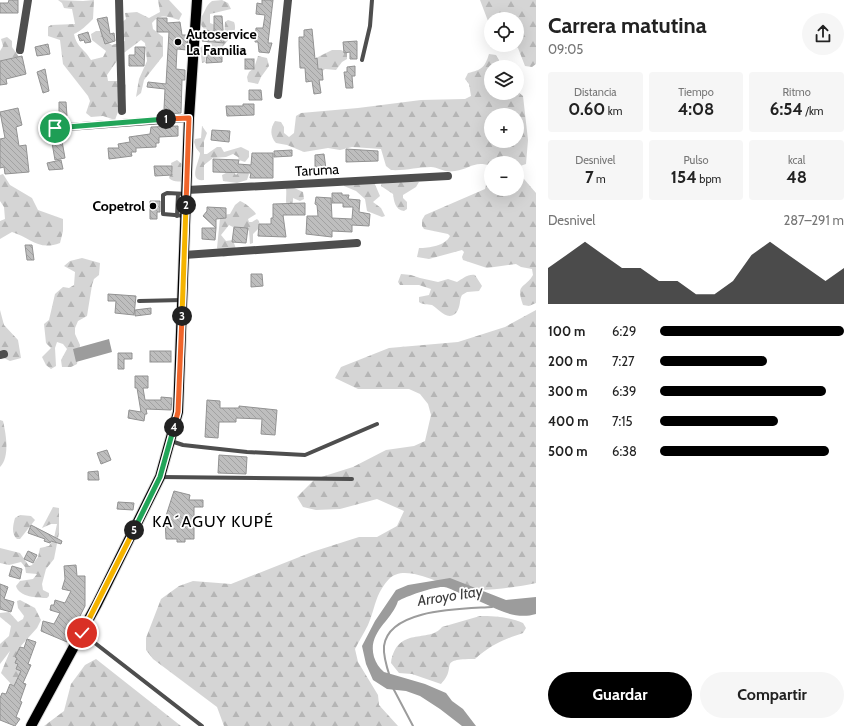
<!DOCTYPE html>
<html lang="es">
<head>
<meta charset="utf-8">
<style>
  :root { --surface:#fff; --page:#f6f6f6; --text:#222; --muted:#767676; --accent:#000 }
  body { margin:0; font-family:Cabin,sans-serif; background:var(--page); color:var(--text); height:100vh; display:flex; flex-direction:column; font-size:15px; white-space:nowrap }
  * { box-sizing:border-box; margin:0 }
  p { font-size:13px; color:var(--muted) }
  .icon { flex:none; width:22px; height:22px; fill:none; stroke:currentColor; stroke-width:2; stroke-linecap:round; stroke-linejoin:round }
  .map { position:relative; flex:1; overflow:hidden }
  .drawer { display:flex; flex-direction:column; background:var(--surface); width:320px }
  .drawer>* { flex:none }
  .buttons { position:absolute; left:484px; top:12px; display:grid; gap:8px }
  .buttons a { display:grid; place-items:center; width:40px; height:40px; border-radius:50%; background:var(--surface); box-shadow:0 4px 16px #0002; font-size:20px }
  .pin { position:absolute; display:grid; place-items:center; width:34px; height:34px; color:#fff; margin:-17px; border:2px solid #fff; border-radius:50%; box-shadow:0 1px 4px #0007 }
  .km { position:absolute; width:20px; height:20px; margin:-10px; border-radius:50%; background:#222; color:#fff; font-size:11px; line-height:20px; text-align:center }
  .round { display:grid; place-items:center; flex:none; width:42px; height:42px; border-radius:21px; background:var(--page) }
  .head { display:flex; align-items:center; justify-content:space-between; height:68px; padding:0 12px }
  h1 { font-size:22px; font-weight:700; line-height:30px }
  .stats { display:grid; grid-template-columns:repeat(3,1fr); gap:6px; height:68px; padding:4px 12px }
  .stats div { display:grid; align-content:center; border-radius:4px; background:var(--page); text-align:center }
  .stats b { font-size:17px; font-weight:700 }
  .stats small { font-size:11px; font-weight:400 }
  .stats p { font-size:11px }
  .chart { height:112px; padding:8px 12px }
  .chart p { display:flex; justify-content:space-between }
  .chart svg { width:100%; height:72px; margin-top:4px; fill:var(--accent); opacity:.7 }
  .cta { display:flex; gap:8px; margin-top:auto; padding:8px 12px }
  .cta a { flex:1; height:46px; border-radius:24px; background:var(--accent); color:#fff; font-size:16px; font-weight:700; line-height:46px; text-align:center }
  .cta a+a { background:var(--page); color:var(--text) }
  ul { padding:0 12px; list-style:none; font-size:13px }
  li { display:grid; grid-template-columns:64px 48px 1fr; align-items:center; height:30px }
  li i { height:10px; border-radius:5px; background:var(--accent) }
  main { display:flex; flex:1; min-height:0 }
  .map>svg:first-child { display:block }
  .forest { fill:url(#forest-firs); fill-rule:evenodd }
  .water { fill:#9c9c9c }
  .lines { fill:none; stroke-linecap:round; stroke-linejoin:round }
  .stream { stroke:#9c9c9c; stroke-width:2 }
  .building { fill:url(#building-back-hatch); stroke:#929292 }
  .primary-casing { stroke:#dbdbdb; stroke-width:12 }
  .lane { stroke:#4e4e4e; stroke-width:4 }
  .street { stroke:#4e4e4e; stroke-width:8 }
  .primary { stroke:#000; stroke-width:10 }
  .split-1-casing { stroke:#fff; stroke-width:8 }
  .split-2-casing { stroke:#fff; stroke-width:8 }
  .split-3-casing { stroke:#fff; stroke-width:8 }
  .split-4-casing { stroke:#fff; stroke-width:8 }
  .split-5-casing { stroke:#fff; stroke-width:8 }
  .split-6-casing { stroke:#fff; stroke-width:8 }
  .split-1 { stroke:#22a559; stroke-width:5 }
  .split-2 { stroke:#f0652b; stroke-width:5 }
  .split-3 { stroke:#f5b400; stroke-width:5 }
  .split-4 { stroke:#f0652b; stroke-width:5 }
  .split-5 { stroke:#22a559; stroke-width:5 }
  .split-6 { stroke:#f5b400; stroke-width:5 }
  .poi-dot { fill:#000; stroke:#fff; stroke-width:1.5 }
  .labels { text-anchor:middle; dominant-baseline:central; stroke-width:3.5; stroke-linejoin:round; paint-order:stroke }
  .poi-label { font-size:14px; font-weight:bold; fill:#000; stroke:#fff; text-anchor:start }
  .street-label { font-size:14px; fill:#000; stroke:#fff }
  .water-label { font-size:15px; font-style:italic; fill:#3d3d3d; stroke:#fff }
  .quarter-label { font-size:16px; letter-spacing:1px; fill:#000; stroke:#fff }
</style>
</head>
<body>
<main>
<div class="map">
<svg width="536" height="726" viewBox="0 0 536 726">
  <defs>
    <pattern id="forest-firs" width="22" height="20" patternUnits="userSpaceOnUse"><rect width="22" height="20" fill="#d5d5d5"/><path d="M5 1l3.5 6h-7zM16 11l3.5 6h-7z" fill="#b5b5b5"/></pattern>
    <pattern id="building-back-hatch" width="6" height="6" patternUnits="userSpaceOnUse"><rect width="6" height="6" fill="#bebebe"/><path d="M-1 5l2 2M0 0l6 6M5-1l2 2" fill="none" stroke="#a2a2a2"/></pattern>
  </defs>
  <rect width="100%" height="100%" fill="#fff"/>
  <!-- forest -->
  <g class="forest">
    <path d="M 58,0 L 83,1 L 94,0 L 93,19 C 87,25 81,31 74,34 C 77,48 84,48 91,60 L 103,57 L 106,51 L 92,40 L 91,34 L 96,31 L 102,31 L 107,42 L 112,45 L 125,41 L 121,23 L 126,19 L 125,13 L 137,12 L 149,18 L 160,12 L 158,0 L 169,0 L 182,14 L 179,20 C 168,17 161,13 152,23 L 153,29 L 163,37 L 163,56 L 144,80 L 141,93 L 136,97 L 139,79 L 147,61 L 145,43 L 141,40 L 121,55 L 107,75 L 108,81 L 121,81 L 126,85 L 124,104 L 119,109 L 115,120 L 103,116 L 91,117 L 86,113 L 90,101 L 88,96 L 63,64 L 60,40 L 48,36 L 48,27 L 51,25 L 75,24 L 72,9 L 64,8 L 62,3 Z"/>
    <path d="M 222,0 L 228,3 L 231,9 L 210,14 L 210,23 L 215,25 L 214,33 C 205,31 201,29 200,19 C 205,13 205,6 212,1 Z"/>
    <polygon points="480,0 536,0 536,64 532,67 525,66 518,48 515,45 517,45 517,19 491,19 491,45 508,45 504,50 499,51 489,45 488,21"/>
    <path d="M 228,20 L 234,22 C 238,32 230,38 224,45 C 221,48 222,50 218,52 L 213,50 L 206,56 L 205,62 L 202,63 L 200,48 L 208,42 L 218,43 L 224,40 L 225,22 Z"/>
    <polygon points="7,37 12,41 12,47 19,57 0,66 0,51 3,46 1,39"/>
    <polygon points="332,50 341,50 347,53 347,59 342,62 336,70 325,69 320,73 312,60"/>
    <path d="M 489,54 L 496,55 L 499,60 L 498,67 L 491,67 L 491,93 L 517,93 L 517,91 L 523,96 L 528,140 L 526,164 L 517,167 L 517,163 L 491,163 L 491,166 C 474,160 470,169 455,171 C 443,173 439,167 431,167 C 419,167 403,171 391,170 L 386,166 L 381,149 L 352,147 L 340,150 L 328,148 L 304,152 L 287,145 L 276,143 C 270,136 270,129 275,121 L 281,122 L 284,127 L 284,133 L 289,137 L 294,133 L 296,116 L 301,113 L 358,108 L 421,100 L 465,99 L 471,96 L 469,84 L 465,79 L 468,73 C 482,70 485,67 489,54 ZM 491,115 L 517,115 L 517,141 L 491,141 Z"/>
    <polygon points="258,56 267,58 269,66 261,77 258,84 248,82 247,77 249,72 254,68"/>
    <path d="M 202,126 L 207,133 L 204,141 L 204,154 L 207,154 L 217,147 L 221,147 L 224,152 L 241,147 L 249,151 L 249,157 L 245,162 L 239,160 L 238,157 L 233,154 L 226,157 L 213,158 L 204,165 L 204,180 C 187,182 200,160 200,153 L 196,148 L 194,142 L 195,139 L 201,138 Z"/>
    <path d="M 177,160 L 182,164 L 183,181 C 178,182 173,182 169,178 L 170,175 L 173,174 L 171,163 Z"/>
    <polygon points="232,170 236,175 238,173 247,172 249,174 247,180 237,183 223,181 222,175"/>
    <path d="M 3,174 L 10,185 L 32,198 L 38,210 L 63,219 L 63,231 L 60,243 C 38,251 31,238 12,232 L 0,239 L 0,221 L 5,219 L 4,207 L 0,201 L 0,175 Z"/>
    <path d="M 491,175 L 491,189 L 517,189 L 517,177 L 519,176 L 524,179 L 536,193 L 536,303 L 529,306 L 523,305 C 515,283 525,289 533,275 L 532,269 L 521,267 L 516,264 L 487,268 L 463,260 L 462,257 L 464,252 L 462,250 L 429,259 L 417,257 L 419,248 C 429,248 445,246 450,236 L 448,234 L 424,229 L 422,226 L 422,220 L 425,215 L 485,189 L 487,180 Z"/>
    <path d="M 382,180 L 419,182 L 416,187 L 403,195 L 403,198 L 407,202 L 407,209 L 404,211 C 395,210 394,201 393,194 L 381,186 Z"/>
    <polygon points="374,182 380,196 373,202 381,208 385,216 382,217 367,211 365,199 356,191 344,186 344,183"/>
    <path d="M 292,187 L 303,192 L 304,199 L 300,201 L 293,198 L 293,207 L 287,207 C 285,200 287,195 286,188 Z"/>
    <path d="M 240,201 C 244,202 254,210 256,214 L 248,219 L 249,222 L 252,222 L 257,219 L 259,221 L 260,227 L 253,234 L 253,243 L 250,244 L 249,231 L 247,229 L 235,228 L 229,225 L 221,235 L 226,241 L 233,240 L 236,249 L 233,255 L 223,257 L 217,248 L 220,218 L 221,215 L 230,214 L 235,205 Z"/>
    <polygon points="82,258 100,263 99,275 94,279 92,285 87,316 78,321 75,328 75,334 80,345 77,364 71,367 62,367 61,360 67,349 63,344 57,342 55,348 56,366 51,369 46,365 42,357 51,348 46,343 44,324 49,320 55,294 63,287 69,288 74,285 75,272 64,266 70,261"/>
    <path d="M 401,274 L 411,275 L 420,278 L 438,282 L 448,279 L 457,282 C 463,279 467,274 475,275 L 482,286 L 479,291 L 467,292 L 462,295 C 459,300 461,307 456,313 C 447,322 438,308 432,305 C 427,304 423,305 419,302 L 419,297 L 429,295 L 431,289 L 419,285 L 400,285 L 398,282 Z"/>
    <polygon points="0,310 4,325 18,340 21,358 10,361 0,356"/>
    <path d="M 536,310 L 536,583 C 512,588 485,592 461,589 C 442,586 405,562 389,579 C 374,596 376,607 368,625 C 364,633 359,641 355,649 L 358,662 L 378,695 L 379,705 L 398,726 L 224,726 L 217,707 L 153,659 L 146,650 L 146,638 L 161,599 L 179,586 L 193,581 L 231,584 L 312,552 L 359,537 L 377,537 L 397,526 L 404,511 L 377,499 L 340,509 L 316,510 L 303,507 L 297,497 L 315,479 L 353,467 L 386,450 L 414,446 L 425,441 L 431,415 L 428,404 L 420,394 L 409,389 L 358,389 L 335,378 L 341,367 L 389,348 L 458,342 L 505,327 Z"/>
    <path d="M 0,420 L 3,421 C 6,434 10,457 0,467 Z"/>
    <path d="M 53,507 L 59,508 L 59,533 L 54,559 L 46,569 L 42,584 L 43,590 L 49,593 L 49,596 L 47,598 C 38,598 19,597 16,586 L 20,581 L 33,579 L 37,574 L 26,573 L 25,567 L 21,562 L 9,565 L 0,563 L 0,548 L 20,553 L 29,566 L 32,565 L 38,557 L 40,548 L 49,546 L 54,538 L 57,524 L 51,524 L 42,528 Z"/>
    <path d="M 20,515 L 31,516 L 35,520 L 20,539 L 17,539 C 11,534 13,525 15,518 Z"/>
    <polygon points="20,600 35,608 41,620 37,628 20,647 21,676 15,685 12,685 1,673 10,651 0,664 0,644 9,636 11,626 0,617 0,613 9,612 18,622 23,619 24,616 18,608 17,601"/>
    <path d="M 480,616 C 494,616 510,617 523,623 L 526,628 L 523,633 C 502,640 491,645 475,659 C 435,659 459,666 441,684 L 412,674 L 399,673 L 391,663 C 397,625 429,644 442,627 Z"/>
    <polygon points="96,659 181,726 44,726 64,711 71,684 85,665"/>
  </g>
  <!-- water -->
  <g class="water">
    <polygon points="109,339 112,352 76,362 73,349"/>
    <path d="M 450,578 L 506,600 L 536,597 L 536,614 C 510,622 487,602 464,595 C 458,593 451,588 444,587 C 435,586 407,596 398,601 C 392,621 367,632 374,657 C 376,663 379,668 384,672 L 425,684 L 446,693 L 452,701 L 463,709 L 476,726 L 462,726 L 440,709 L 420,696 L 406,691 L 387,689 L 373,680 L 366,664 L 362,646 L 375,621 L 396,590 L 408,585 Z"/>
  </g>
  <g class="lines">
    <!-- stream -->
    <g class="stream">
      <path d="M 390,677 C 387,668 383,656 384,646 C 389,608 463,609 492,607"/>
      <polyline points="393,688 413,726"/>
    </g>
  </g>
  <!-- building -->
  <g class="building">
    <polygon points="9,0 18,0 18,13 0,13 0,3 8,3"/>
    <polygon points="262,0 273,0 268,43 272,43 269,53 259,52 258,42 255,42 256,28 263,28 265,15 256,14 257,3 262,4"/>
    <polygon points="214,16 222,16 224,43 202,41 203,30 214,31"/>
    <polygon points="107,17 110,34 114,33 115,41 105,44 97,19"/>
    <polygon points="157,18 167,18 167,23 180,22 182,35 188,35 187,50 177,49 176,69 185,70 185,80 182,80 181,113 167,114 167,109 164,109 165,89 147,87 148,82 166,84 169,32 157,32"/>
    <polygon points="312,29 315,59 317,58 318,69 322,69 323,80 319,80 321,93 314,94 312,81 306,82 305,68 300,68 299,45 299,37 304,37 304,30"/>
    <polygon points="88,32 91,42 85,43 84,40 80,41 78,35"/>
    <polygon points="357,41 357,59 350,59 350,52 344,53 343,42"/>
    <polygon points="48,44 50,54 37,56 35,47"/>
    <polygon points="135,47 145,47 144,66 129,66 129,55 135,55"/>
    <polygon points="216,53 222,54 222,62 206,63 207,55 216,55"/>
    <polygon points="22,56 26,74 6,79 7,84 0,85 0,61"/>
    <rect x="245" y="59" width="9" height="10"/>
    <polygon points="355,66 355,76 352,76 353,88 346,88 344,72 347,72 347,67"/>
    <polygon points="45,69 49,91 43,93 37,72"/>
    <polygon points="249,90 261,90 262,100 249,100"/>
    <polygon points="59,102 66,102 67,116 59,117"/>
    <polygon points="243,104 254,104 254,115 227,116 226,106 243,106"/>
    <polygon points="18,108 22,125 16,127 19,146 26,145 29,172 5,174 4,167 0,168 0,139 5,138 0,112"/>
    <polygon points="178,126 178,136 159,137 159,143 156,143 156,147 136,148 136,152 131,152 132,156 109,159 108,148 119,148 118,144 130,142 129,137 150,134 151,127"/>
    <polygon points="212,130 230,131 229,142 211,140"/>
    <polygon points="62,141 65,158 55,160 52,143"/>
    <polygon points="346,149 378,151 378,161 346,162"/>
    <polygon points="292,150 292,156 274,157 274,151"/>
    <polygon points="252,153 273,153 273,178 250,178 251,173 213,172 213,159 239,160 238,164 251,165"/>
    <polygon points="324,154 326,169 315,169 315,155"/>
    <polygon points="61,160 63,169 49,170 47,163"/>
    <polygon points="154,166 172,166 172,175 155,176"/>
    <polygon points="332,193 342,193 342,195 349,195 348,199 360,200 359,212 370,214 369,226 352,225 352,232 332,231 332,237 306,234 307,216 318,216 317,205 315,204 316,197 331,198 332,218 352,219 353,207 343,207 343,203 332,203"/>
    <polygon points="150,201 160,201 160,212 157,212 157,219 150,219"/>
    <polygon points="305,203 305,215 283,215 286,237 258,236 259,224 271,224 271,218 273,218 273,204"/>
    <polygon points="207,207 226,208 226,218 216,219 216,228 203,216 207,211"/>
    <polygon points="234,227 248,228 246,243 232,242"/>
    <polygon points="202,228 216,228 215,240 202,239"/>
    <polygon points="25,245 32,245 34,260 27,260"/>
    <polygon points="251,274 262,274 263,286 251,287"/>
    <polygon points="108,294 136,296 134,315 115,313 116,301 108,301"/>
    <polygon points="151,308 151,314 135,316 135,310"/>
    <rect x="150" y="351" width="21" height="11"/>
    <polygon points="118,353 132,353 132,359 124,359 124,369 118,369"/>
    <polygon points="135,376 148,376 148,388 143,388 145,400 161,400 161,397 172,398 171,410 146,409 147,414 145,414 144,421 128,418 129,410 141,412 137,388 135,388"/>
    <polygon points="207,400 220,401 220,408 239,408 239,406 277,410 275,435 261,434 262,419 236,418 236,422 219,422 218,438 205,437"/>
    <polygon points="107,450 111,460 101,464 97,453"/>
    <polygon points="219,455 247,457 246,474 218,473"/>
    <polygon points="98,471 99,480 88,480 88,472"/>
    <polygon points="174,491 190,495 189,500 203,500 203,507 194,507 194,539 185,539 185,542 177,542 177,539 166,539 165,519"/>
    <polygon points="118,502 134,503 133,510 117,509"/>
    <polygon points="31,525 62,541 61,544 51,541 50,543 44,541 45,539 28,533"/>
    <polygon points="28,551 37,555 33,563 24,559"/>
    <polygon points="76,565 77,576 85,576 85,606 67,642 41,631 43,621 54,624 60,613 50,610 51,605 54,605 55,600 65,603 71,591 62,589 65,579 64,566"/>
    <polygon points="12,566 22,569 20,579 9,576"/>
    <polygon points="0,584 8,587 4,599 14,602 11,612 0,609"/>
    <polygon points="27,639 36,642 28,664 31,665 23,683 26,684 20,701 22,702 16,717 20,719 15,726 0,720 0,698 2,693 6,694 10,684 14,686 21,671 16,669 18,664 15,663 17,658 15,657 20,647 24,648"/>
  </g>
  <g class="lines">
    <!-- primary casing -->
    <g class="primary-casing">
      <polyline id="primary" points="31,726 97,604 160,477 178,412 189,118 197,0"/>
    </g>
    <!-- lane -->
    <g class="lane">
      <polyline points="362,60 370,26 372,0"/>
      <polyline points="177,216 178,194"/>
      <polyline points="186,216 163,214 163,195 167,193 187,194"/>
      <polyline points="139,301 183,300"/>
      <polyline points="171,441 183,445 247,452 305,455 377,424"/>
      <polyline points="161,477 352,479"/>
      <polyline points="82,633 202,726"/>
    </g>
    <!-- street -->
    <g class="street">
      <polyline points="119,0 122,111"/>
      <polyline points="20,50 28,0"/>
      <polyline points="278,95 288,0"/>
      <polyline points="55,128 189,118"/>
      <polyline points="187,190 448,176"/>
      <polyline points="184,255 357,243"/>
      <polyline points="0,355 4,354"/>
    </g>
    <!-- primary -->
    <use href="#primary" class="primary"/>
  </g>
  <g class="lines">
    <!-- split-1 casing -->
    <g class="split-1-casing">
      <polyline id="split-1" points="55,128 166,119"/>
    </g>
    <!-- split-2 casing -->
    <g class="split-2-casing">
      <polyline id="split-2" points="166,119 189,118 186,205"/>
    </g>
    <!-- split-3 casing -->
    <g class="split-3-casing">
      <polyline id="split-3" points="182,316 186,205"/>
    </g>
    <!-- split-4 casing -->
    <g class="split-4-casing">
      <polyline id="split-4" points="174,427 178,412 182,316"/>
    </g>
    <!-- split-5 casing -->
    <g class="split-5-casing">
      <polyline id="split-5" points="134,530 160,477 174,427"/>
    </g>
    <!-- split-6 casing -->
    <g class="split-6-casing">
      <polyline id="split-6" points="82,633 134,530"/>
    </g>
    <!-- split-1 -->
    <use href="#split-1" class="split-1"/>
    <!-- split-2 -->
    <use href="#split-2" class="split-2"/>
    <!-- split-3 -->
    <use href="#split-3" class="split-3"/>
    <!-- split-4 -->
    <use href="#split-4" class="split-4"/>
    <!-- split-5 -->
    <use href="#split-5" class="split-5"/>
    <!-- split-6 -->
    <use href="#split-6" class="split-6"/>
  </g>
  <!-- markers -->
  <g class="poi-dot">
    <circle cx="178" cy="42" r="4"/>
    <circle cx="153" cy="206" r="4"/>
  </g>
  <g class="labels">
    <!-- poi labels -->
    <g class="poi-label">
      <text x="186" y="34">Autoservice<tspan x="186" dy="16">La Familia</tspan></text>
      <text x="145" y="206" text-anchor="end">Copetrol</text>
    </g>
    <!-- street labels -->
    <g class="street-label">
      <text transform="translate(317 170) rotate(-3)">Taruma</text>
    </g>
    <!-- water labels -->
    <g class="water-label">
      <text transform="translate(450 596) rotate(-9)">Arroyo Itay</text>
    </g>
    <!-- quarter labels -->
    <g class="quarter-label">
      <text x="213" y="521">KA´AGUY KUPÉ</text>
    </g>
  </g>
</svg>
<div class="buttons">
<a><svg class="icon" aria-label="locate" viewBox="0 0 24 24"><circle cx="12" cy="12" r="6"/><path d="M12 2v4M12 18v4M2 12h4M18 12h4"/></svg></a>
<a><svg class="icon" aria-label="layers" viewBox="0 0 24 24"><path d="M12 4l9 5-9 5-9-5zM3 14l9 5 9-5"/></svg></a>
<a>+</a>
<a>−</a>
</div>
<div class="pin" style="left:55px;top:128px;background:#1e9e55"><svg class="icon" aria-label="arrive" viewBox="0 0 24 24"><path d="M6 21V4h12l-3 4 3 4H6"/></svg></div>
<div class="pin" style="left:82px;top:633px;background:#d93025"><svg class="icon" aria-label="check" viewBox="0 0 24 24"><path d="M5 12l5 5 9-10"/></svg></div>
<b class="km" style="left:166px;top:119px">1</b>
<b class="km" style="left:186px;top:205px">2</b>
<b class="km" style="left:182px;top:316px">3</b>
<b class="km" style="left:174px;top:427px">4</b>
<b class="km" style="left:134px;top:530px">5</b>
</div>
<section class="drawer">
<div class="head"><div><h1>Carrera matutina</h1><p>09:05</p></div><a class="round"><svg class="icon" aria-label="share" viewBox="0 0 24 24"><path d="M12 15V3M7 8l5-5 5 5M5 13v7h14v-7"/></svg></a></div>
<div class="stats">
<div><p>Distancia</p><b>0.60<small> km</small></b></div>
<div><p>Tiempo</p><b>4:08</b></div>
<div><p>Ritmo</p><b>6:54<small> /km</small></b></div>
</div>
<div class="stats">
<div><p>Desnivel</p><b>7<small> m</small></b></div>
<div><p>Pulso</p><b>154<small> bpm</small></b></div>
<div><p>kcal</p><b>48</b></div>
</div>
<div class="chart"><p><span>Desnivel</span>287–291 m</p>
<svg viewBox="0 0 160 44" preserveAspectRatio="none"><path d="M0 44V22L10 14L20 6L30 14L40 22L50 22L60 30L70 30L80 38L90 38L100 30L110 14L120 6L130 14L140 22L150 30L160 22V44z"/></svg>
</div>
<ul>
<li><b>100 m</b>6:29<i style="width:100%"></i></li>
<li><b>200 m</b>7:27<i style="width:58%"></i></li>
<li><b>300 m</b>6:39<i style="width:90%"></i></li>
<li><b>400 m</b>7:15<i style="width:64%"></i></li>
<li><b>500 m</b>6:38<i style="width:92%"></i></li>
</ul>
<div class="cta"><a>Guardar</a><a>Compartir</a></div>
</section>
</main>
</body>
</html>
